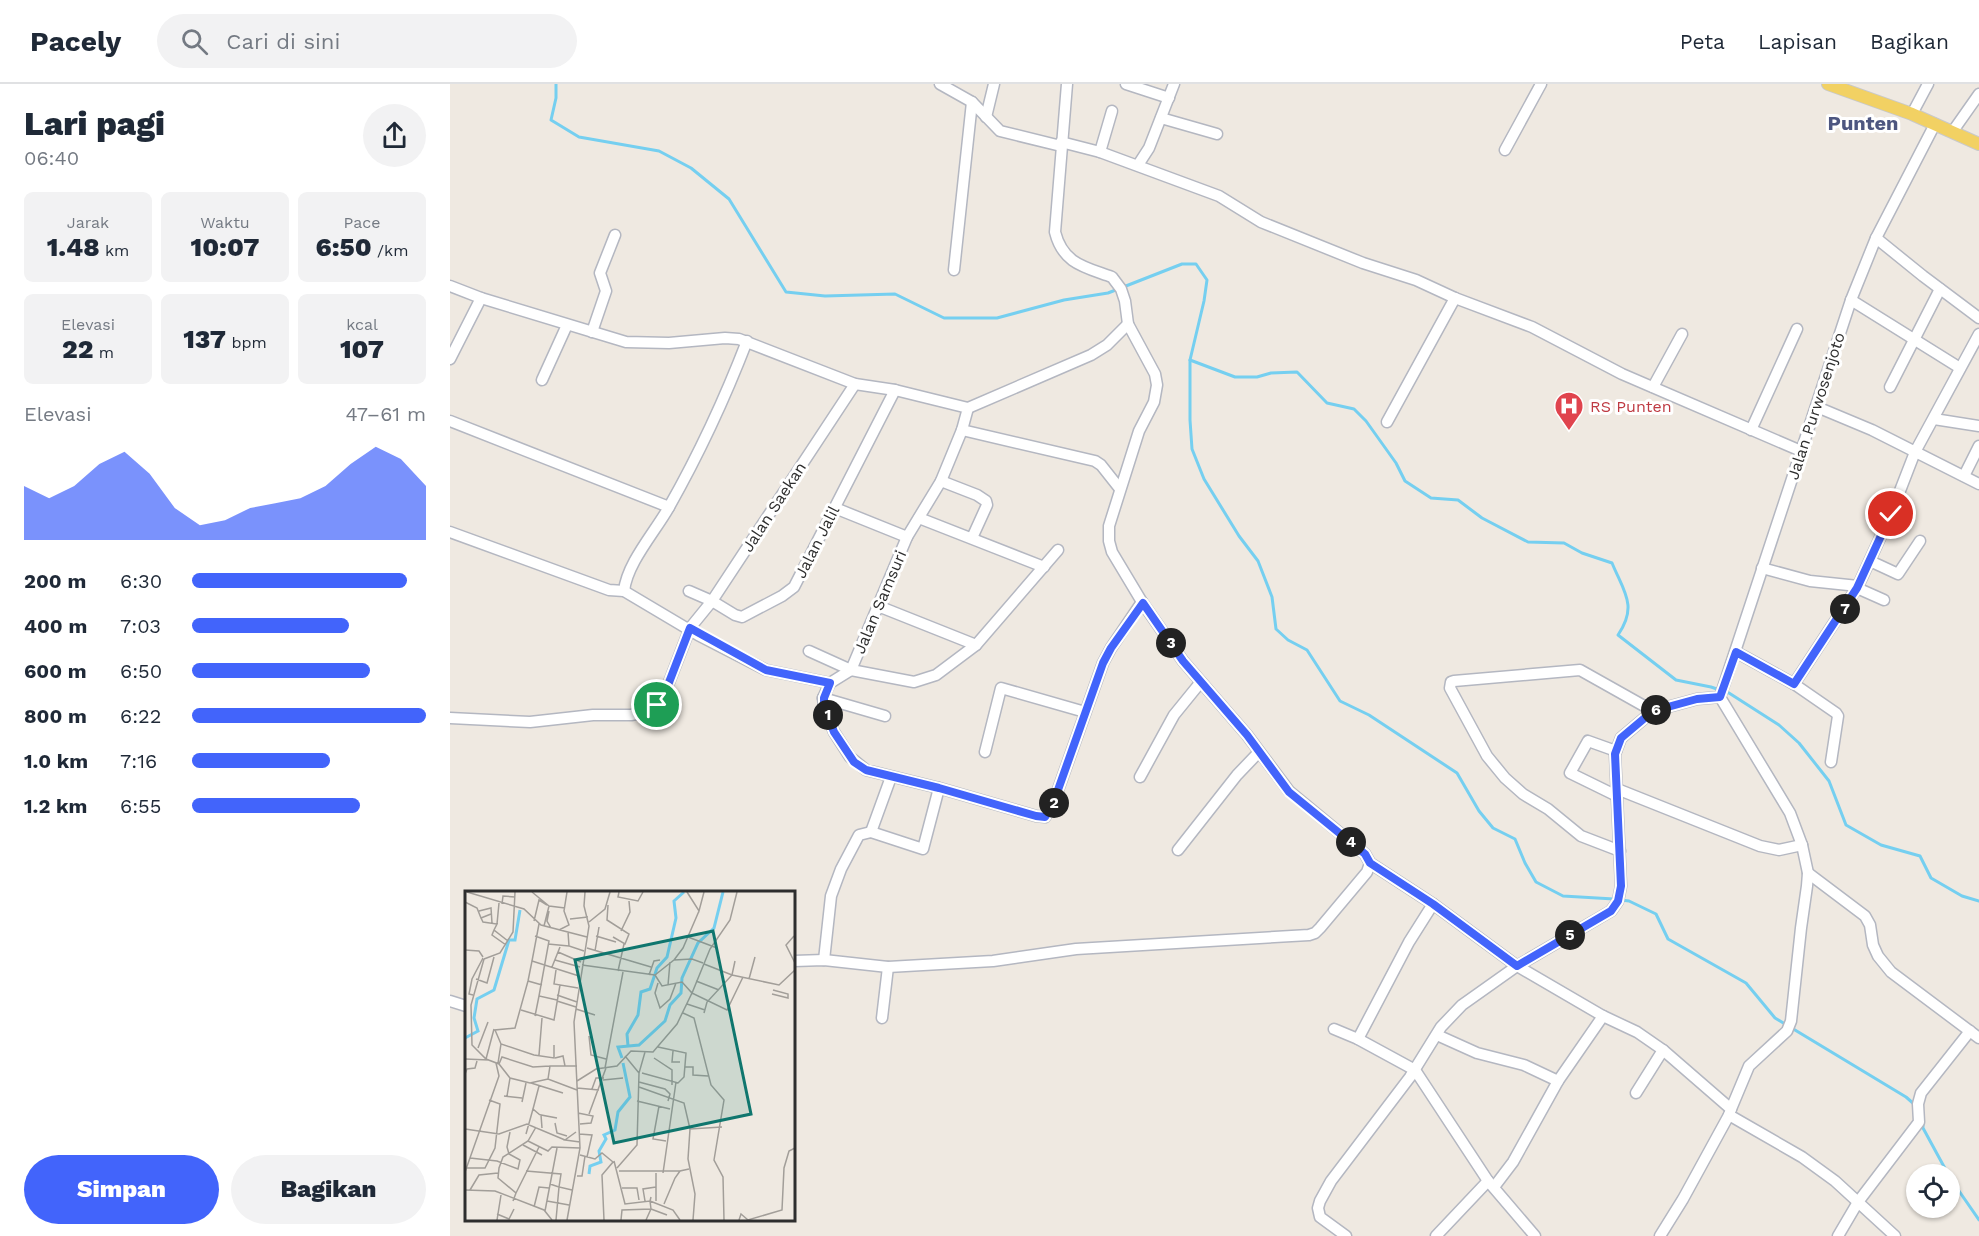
<!DOCTYPE html>
<html lang="id">
<head>
<meta charset="utf-8">
<style>
  :root { --surface:#fff; --page:#f2f2f3; --text:#1f2937; --muted:#747a83; --line:#e0e1e3; --accent:#4264fb }
  body { margin:0; font-family:"Work Sans",sans-serif; background:var(--page); color:var(--text); height:100vh; display:flex; flex-direction:column; font-size:22px; white-space:nowrap }
  * { box-sizing:border-box; margin:0 }
  p { font-size:20px; color:var(--muted) }
  .icon { flex:none; width:33px; height:33px; fill:none; stroke:currentColor; stroke-width:2; stroke-linecap:round; stroke-linejoin:round }
  .map { position:relative; flex:1; overflow:hidden }
  .drawer { display:flex; flex-direction:column; background:var(--surface); width:450px }
  .drawer>* { flex:none }
  .tools { position:absolute; left:1456px; top:1080px; display:grid; gap:12px }
  .tools a { display:grid; place-items:center; width:54px; height:54px; border-radius:50%; background:var(--surface); box-shadow:0 2px 4px #0004; font-size:30px }
  .pin { position:absolute; display:grid; place-items:center; width:51px; height:51px; color:#fff; margin:-26px; border:3px solid #fff; border-radius:50%; box-shadow:0 2px 6px #0007 }
  .km { position:absolute; width:30px; height:30px; margin:-15px; border-radius:50%; background:#222; color:#fff; font-size:16px; line-height:30px; text-align:center }
  .round { display:grid; place-items:center; flex:none; width:63px; height:63px; border-radius:32px; background:var(--page) }
  .overview { display:flex; align-items:center; justify-content:space-between; height:102px; padding:0 24px }
  h1 { font-size:33px; font-weight:800; line-height:45px }
  .figures { display:grid; grid-template-columns:repeat(3,1fr); gap:9px; height:102px; padding:6px 24px }
  .figures div { display:grid; align-content:center; border-radius:9px; background:var(--page); text-align:center }
  .figures b { font-size:26px; font-weight:800 }
  .figures small { font-size:16px; font-weight:400 }
  .figures p { font-size:16px }
  .chart { height:168px; padding:12px 24px }
  .chart p { display:flex; justify-content:space-between }
  .chart svg { width:100%; height:108px; margin-top:6px; fill:var(--accent); opacity:.7 }
  .button { display:flex; gap:12px; margin-top:auto; padding:12px 24px }
  .button a { flex:1; height:69px; border-radius:36px; background:var(--accent); color:#fff; font-size:24px; font-weight:800; line-height:69px; text-align:center }
  .button a+a { background:var(--page); color:var(--text) }
  ul { padding:0 24px; list-style:none; font-size:20px }
  li { display:grid; grid-template-columns:96px 72px 1fr; align-items:center; height:45px }
  li i { height:15px; border-radius:8px; background:var(--accent) }
  header { display:flex; align-items:center; gap:36px; box-sizing:border-box; height:84px; padding:0 30px; background:var(--surface); border-bottom:2px solid var(--line) }
  header strong { font-size:28px }
  nav { display:flex; gap:33px; margin-inline-start:auto; font-size:21px }
  .search { width:420px; height:54px; background:var(--page); display:flex; align-items:center; gap:15px; box-sizing:border-box; padding:0 21px; border-radius:33px; color:var(--muted); font-size:22px }
  main { display:flex; flex:1; min-height:0 }
  .map>svg:first-child { display:block }
  .lines { fill:none; stroke-linecap:round; stroke-linejoin:round }
  .stream { stroke:#75cff0; stroke-width:3 }
  .minor-casing { stroke:#b4b7c1; stroke-width:13 }
  .major-casing { stroke:#c9c9c9; stroke-width:14 }
  .minor { stroke:#fff; stroke-width:10 }
  .major { stroke:#f2d163; stroke-width:12 }
  .route-casing { stroke:#fff; stroke-width:12 }
  .route { stroke:#4264fb; stroke-width:8 }
  .labels { text-anchor:middle; dominant-baseline:central; stroke-width:6; stroke-linejoin:round; paint-order:stroke }
  .health-label { font-size:16px; fill:#be3a42; stroke:#fff; text-anchor:start }
  .street-label { font-size:16px; fill:#2e2e2e; stroke:#fff }
  .quarter-label { font-size:20px; font-weight:bold; fill:#4d5680; stroke:#fff }
  .inset-river { fill:none; stroke:#75cff0; stroke-width:3 }
  .inset-road { fill:none; stroke:#a29e99; stroke-width:1.5 }
  .view { fill:#0f766e; fill-opacity:0.15; stroke:#0f766e; stroke-width:3 }
  .inset-edge { fill:none; stroke:#2e2e2e; stroke-width:3 }
</style>
</head>
<body>
<header>
<strong>Pacely</strong>
<div class="search"><svg class="icon" aria-label="search" viewBox="0 0 24 24"><circle cx="10" cy="10" r="6"/><path d="M15 15l6 6"/></svg>Cari di sini</div>
<nav><a>Peta</a><a>Lapisan</a><a>Bagikan</a></nav>
</header>
<main>
<section class="drawer">
<div class="overview"><div><h1>Lari pagi</h1><p>06:40</p></div><a class="round"><svg class="icon" aria-label="share" viewBox="0 0 24 24"><path d="M12 15V3M7 8l5-5 5 5M5 13v7h14v-7"/></svg></a></div>
<div class="figures">
<div><p>Jarak</p><b>1.48<small> km</small></b></div>
<div><p>Waktu</p><b>10:07</b></div>
<div><p>Pace</p><b>6:50<small> /km</small></b></div>
</div>
<div class="figures">
<div><p>Elevasi</p><b>22<small> m</small></b></div>
<div><b>137<small> bpm</small></b></div>
<div><p>kcal</p><b>107</b></div>
</div>
<div class="chart"><p><span>Elevasi</span>47–61 m</p>
<svg viewBox="0 0 160 44" preserveAspectRatio="none"><path d="M0 44V22L10 27L20 22L30 13L40 8L50 17L60 31L70 38L80 36L90 31L100 29L110 27L120 22L130 13L140 6L150 11L160 22V44z"/></svg>
</div>
<ul>
<li><b>200 m</b>6:30<i style="width:92%"></i></li>
<li><b>400 m</b>7:03<i style="width:67%"></i></li>
<li><b>600 m</b>6:50<i style="width:76%"></i></li>
<li><b>800 m</b>6:22<i style="width:100%"></i></li>
<li><b>1.0 km</b>7:16<i style="width:59%"></i></li>
<li><b>1.2 km</b>6:55<i style="width:72%"></i></li>
</ul>
<div class="button"><a>Simpan</a><a>Bagikan</a></div>
</section>
<div class="map">
<svg width="1529" height="1152" viewBox="0 0 1529 1152">
  <rect width="100%" height="100%" fill="#efe9e1"/>
  <g class="lines">
    <!-- stream -->
    <g class="stream">
      <polyline points="106,0 106,14 101,36 129,53 209,67 241,84 279,115 336,208 375,212 445,210 494,234 547,234 614,216 658,209 732,180 746,180 757,196 754,217 740,276 740,336 742,365 754,395 789,452 808,477 822,513 826,545 838,556 857,566 890,617 919,631 1007,689 1029,727 1043,744 1065,755 1075,779 1086,798 1113,812 1164,815"/>
      <path d="M 740,276 L 785,293 L 807,293 L 821,289 L 847,288 L 877,319 L 904,325 L 916,337 L 946,379 L 955,397 L 981,414 L 1008,416 L 1032,434 L 1078,458 L 1114,459 L 1132,469 L 1162,479 C 1174,508 1188,522 1168,551 L 1226,596 L 1261,603 L 1279,609 L 1329,641 L 1349,659 L 1379,697 L 1396,741 L 1431,761 L 1470,772 L 1481,794 L 1512,812 L 1529,817"/>
      <polyline points="1171,816 1179,817 1206,830 1218,855 1296,899 1325,934 1456,1013 1464,1020"/>
      <polyline points="1473,1038 1473,1044 1498,1090"/>
      <polyline points="1500,1094 1529,1136"/>
    </g>
    <!-- minor casing -->
    <g class="minor-casing">
      <g id="minor">
        <polyline points="490,0 522,18 550,47 611,62"/>
        <path d="M 617,0 L 605,148 C 613,180 635,183 662,193 L 671,205 L 675,217 L 678,240 L 705,290 L 707,301 L 704,318 L 689,347 L 659,442 L 659,457 L 662,468 L 692,518 L 733,577 L 797,651 L 839,707 L 915,770 L 920,779 L 983,820 L 1067,882 L 1012,921 L 991,943 L 960,993 L 881,1097 L 870,1117 L 868,1124 L 870,1133 L 896,1152"/>
        <polyline points="676,0 719,14"/>
        <polyline points="1462,30 1478,0"/>
        <polyline points="536,33 544,0"/>
        <polyline points="711,34 767,50"/>
        <polyline points="1503,47 1529,10"/>
        <polyline points="611,58 650,68 769,112 811,138 913,179 966,196 1005,214 1082,243 1172,290 1351,367"/>
        <polyline points="1055,66 1091,0"/>
        <polyline points="650,68 662,27"/>
        <polyline points="688,81 699,64 724,0"/>
        <polyline points="1426,154 1473,192 1529,234"/>
        <polyline points="504,186 522,18"/>
        <polyline points="0,202 31,214 176,258 219,259 275,254 289,255 405,300 445,306 518,324 512,346 491,397 457,453 401,586 380,599 373,614 374,622 384,648 400,673 416,686 489,704 586,732 595,733 603,720 653,579 661,564 692,518"/>
        <polyline points="1401,216 1510,284"/>
        <polyline points="142,248 156,207 150,189 165,151"/>
        <polyline points="0,275 31,214"/>
        <polyline points="92,296 117,241"/>
        <polyline points="1203,303 1232,250"/>
        <polyline points="1440,303 1490,205"/>
        <polyline points="1367,323 1422,346 1529,400"/>
        <polyline points="518,324 641,271 657,261 678,240"/>
        <polyline points="1484,335 1529,342"/>
        <polyline points="0,337 219,423"/>
        <polyline points="937,338 1005,214"/>
        <polyline points="512,346 645,377 651,381 670,405"/>
        <polyline points="1301,346 1347,245"/>
        <polyline points="1514,392 1529,362"/>
        <polyline points="491,397 527,411 536,417 537,421 522,454"/>
        <polyline points="385,424 457,453"/>
        <polyline points="469,434 594,483"/>
        <polyline points="0,448 159,506 174,507 248,551 316,586 380,599"/>
        <polyline points="1420,477 1448,490 1470,457"/>
        <polyline points="1312,484 1360,497 1408,502"/>
        <polyline points="1407,504 1434,516"/>
        <path d="M 174,507 C 177,479 205,448 219,423 C 249,370 275,314 297,257"/>
        <polyline points="239,507 262,517 285,531 292,533 332,512 344,503 445,306"/>
        <polyline points="428,522 526,561"/>
        <polyline points="359,567 401,586 464,598 486,591 526,561 608,466"/>
        <polyline points="1286,568 1344,600 1386,629 1388,632 1381,678"/>
        <polyline points="1344,600 1408,502 1441,430 1465,368 1529,250"/>
        <polyline points="1270,613 1247,615 1203,627 1171,654 1165,670 1171,802 1168,817 1161,827 1067,882 1153,932 1187,948 1213,966 1281,1025 1279,1031 1352,1073 1385,1097 1445,1152"/>
        <polyline points="1270,613 1401,216 1426,154 1485,40"/>
        <polyline points="1270,613 1340,729 1352,761 1358,789 1357,802 1351,844 1341,937 1337,947 1299,982 1281,1025"/>
        <polyline points="373,614 435,632"/>
        <polyline points="0,634 80,638 143,631 181,631 198,628 207,621 218,601 240,544 262,517 405,300"/>
        <polyline points="1166,667 1138,657 1120,689 1167,712"/>
        <polyline points="535,668 551,604 635,628"/>
        <polyline points="690,693 724,631 750,599"/>
        <polyline points="1167,705 1310,762 1329,766 1352,761"/>
        <polyline points="421,748 441,693"/>
        <polyline points="728,766 787,691 809,668"/>
        <polyline points="1170,767 1131,752 1098,725 1073,710 1055,694 1037,672 1000,604 1001,598 1004,597 1130,586 1203,627"/>
        <polyline points="1358,789 1415,832 1420,841 1423,861 1428,872 1441,888 1529,954"/>
        <polyline points="374,876 381,812 391,785 409,751 421,748 473,765 489,704"/>
        <polyline points="344,877 374,876 438,883 543,877 626,865 859,851 865,849 870,844 917,788 920,779"/>
        <polyline points="0,917 16,922"/>
        <polyline points="432,934 438,883"/>
        <polyline points="884,945 908,955 965,986 1038,1097 1085,1152"/>
        <polyline points="987,951 1027,969 1074,981 1108,997"/>
        <polyline points="908,955 959,858 983,820"/>
        <polyline points="1186,1009 1213,966"/>
        <polyline points="1044,1103 1063,1078 1108,997 1153,932"/>
        <polyline points="986,1152 1038,1097"/>
        <polyline points="1210,1152 1233,1115 1279,1031"/>
        <polyline points="1388,1152 1408,1118 1469,1038 1468,1020 1471,1009 1520,947"/>
      </g>
    </g>
    <!-- major casing -->
    <g class="major-casing">
      <polyline id="major" points="1378,0 1462,30 1529,60"/>
    </g>
    <!-- minor -->
    <use href="#minor" class="minor"/>
    <!-- major -->
    <use href="#major" class="major"/>
  </g>
  <g class="lines">
    <!-- route casing -->
    <g class="route-casing">
      <polyline id="route" points="207,621 218,601 240,544 316,586 380,599 374,614 374,622 384,648 404,678 416,686 489,704 586,732 595,733 603,720 653,579 661,564 693,519 733,577 797,651 839,708 915,770 920,779 983,820 1067,882 1161,827 1168,817 1171,802 1165,670 1171,654 1203,627 1247,615 1270,613 1286,568 1344,600 1407,504 1441,430"/>
    </g>
    <!-- route -->
    <use href="#route" class="route"/>
  </g>
  <!-- icons -->
  <defs>
    <g id="hospital-pin" transform="scale(1.5)"><path d="M0 17L-7.5 6A9.5 9.5 0 1 1 7.5 6Z" fill="#e0444e" stroke="#fff"/><path d="M-5-5h3v3.5h4V-5h3V5h-3V1.5h-4V5h-3Z" fill="#fff"/></g>
  </defs>
  <g fill-rule="evenodd">
    <use href="#hospital-pin" x="1119" y="322"/>
  </g>
  <g class="labels">
    <!-- health labels -->
    <g class="health-label">
      <text x="1140" y="322">RS Punten</text>
    </g>
    <!-- street labels -->
    <g class="street-label">
      <text transform="translate(1366 322) rotate(-72)">Jalan Purwosenjoto</text>
      <text transform="translate(324 423) rotate(-57)">Jalan Saekan</text>
      <text transform="translate(367 458) rotate(-63)">Jalan Jalil</text>
      <text transform="translate(430 518) rotate(-67)">Jalan Samsuri</text>
    </g>
    <!-- quarter labels -->
    <g class="quarter-label">
      <text x="1413" y="39">Punten</text>
    </g>
  </g>
  <!-- overview -->
  <g transform="translate(15 807)">
    <rect width="330" height="330" fill="#efe9e1"/>
    <path class="inset-river" d="M 0,147 L 13,140 L 9,127 L 12,108 L 29,99 L 44,49 L 50,49 L 55,19M 163,155 L 162,143 L 173,124 L 176,101 L 185,98 L 192,77 L 202,66 L 211,27 L 209,10 L 219,1M 157,167 L 153,156 L 174,154 L 200,130 L 205,114 L 216,102 L 217,87 L 233,52 L 249,37 L 258,1M 124,283 L 125,275 L 136,271 L 134,260 L 141,248 L 139,244 L 150,239 L 153,221 L 165,206 L 158,172"/>
    <path class="inset-road" d="M 2,1 L 59,18 L 76,34 L 122,46M 67,1 L 84,15 L 100,17M 154,1 L 153,6 L 173,10 L 178,1M 222,1 L 234,20 L 239,1M 0,11 L 12,17 L 16,27 L 26,23M 37,13 L 38,5 L 50,6M 143,14 L 142,29 L 164,43 L 160,53 L 148,46M 14,20 L 26,17 L 27,32M 84,20 L 82,30 L 86,37M 16,27 L 18,31 L 32,33 L 29,39 L 43,50M 105,28 L 123,26M 69,30 L 74,9 L 82,14M 124,31 L 140,18 L 145,1M 32,33 L 34,12M 74,33 L 67,70 L 114,85M 79,35 L 84,15M 29,39 L 27,44 L 41,54M 94,39 L 104,34 L 99,20 L 102,1M 156,40 L 165,21 L 164,10M 103,41 L 104,55 L 119,60M 70,45 L 84,50 L 74,105 L 92,109M 131,45 L 151,51M 329,45 L 321,54 L 330,72M 223,46 L 252,57M 83,53 L 104,55M 122,57 L 186,76M 0,59 L 14,60 L 18,66M 130,60 L 134,36M 93,61 L 116,71M 19,68 L 6,114 L 7,154 L 21,168 L 34,173 L 45,187 L 65,192 L 83,188 L 112,199M 19,68 L 35,62 L 48,41 L 50,1M 90,69 L 115,76M 209,69 L 218,57 L 234,20M 239,73 L 267,84 L 314,94 L 330,79M 117,74 L 190,84M 87,76 L 95,56M 91,79 L 89,93 L 113,97M 153,80 L 159,53M 184,84 L 189,70 L 195,69M 190,84 L 197,95 L 217,91 L 227,102 L 245,58 L 265,29 L 272,1M 190,84 L 209,69 L 227,68 L 238,72M 11,88 L 22,92 L 29,66M 284,88 L 290,66M 63,90 L 67,70M 231,90 L 254,99M 193,92 L 190,102 L 195,117 L 205,108 L 211,92M 77,94 L 63,90 L 50,137 L 30,139 L 36,153 L 69,164 L 89,167 L 89,154M 203,94 L 205,71M 307,103 L 323,107 L 323,103 L 308,99M 8,104 L 4,103 L 7,88 L 18,67M 92,104 L 112,111M 92,110 L 111,116M 222,113 L 240,119M 111,118 L 130,124M 56,119 L 89,129 L 95,94M 218,122 L 229,127 L 246,194 L 259,209 L 249,269 L 258,286 L 259,329M 239,122 L 242,111 L 267,84 L 270,70M 70,125 L 74,105M 124,145 L 126,164 L 141,168M 13,157 L 23,131M 208,160 L 207,171 L 215,171M 74,164 L 77,127M 160,165 L 174,182M 90,167 L 98,165 L 100,175M 189,167 L 207,179 L 207,194M 0,168 L 24,169M 21,168 L 29,138M 33,172 L 36,153M 34,173 L 37,166 L 68,176 L 85,175M 220,176 L 228,176 L 228,184 L 243,185M 140,177 L 158,81M 177,182 L 213,192 L 219,186 L 221,162 L 193,156M 0,183 L 2,178 L 10,177 L 12,170M 83,188 L 85,175 L 112,175M 138,189 L 158,187M 112,190 L 131,178 L 152,175 L 166,160 L 188,161 L 212,133 L 227,102 L 262,119 L 278,86M 174,191 L 200,198 L 205,203 L 203,210M 66,192 L 98,202M 74,195 L 68,218 L 75,224M 174,196 L 219,212 L 225,238 L 257,236M 112,197 L 134,199M 127,198 L 131,187 L 139,187M 39,205 L 57,207M 42,205 L 45,187M 172,210 L 205,218M 57,211 L 61,192M 194,215 L 188,248 L 201,250M 113,222 L 128,225 L 126,232 L 115,233M 124,223 L 141,177M 90,232 L 92,242 L 102,245M 77,237 L 76,224 L 92,227M 0,238 L 34,243 L 62,233 L 100,249M 225,238 L 223,268 L 230,303 L 228,329M 111,241 L 100,249 L 115,251M 61,243 L 68,218M 114,243 L 127,244 L 122,266M 63,250 L 83,260 L 87,256 L 115,257M 58,254 L 77,264M 115,264 L 130,268 L 137,262 L 148,271 L 137,284 L 139,329M 5,267 L 32,270 L 53,278 L 55,269 L 44,263 L 42,256 L 45,241M 149,270 L 160,313 L 185,310 L 186,318 L 157,319 L 156,329M 2,277 L 20,277 L 30,257 L 35,213 L 24,209M 152,277 L 172,254 L 174,182 L 180,161M 61,280 L 96,283 L 94,296 L 107,299M 154,280 L 215,280M 0,281 L 34,185 L 31,172M 198,282 L 211,191M 112,285 L 117,285 L 120,265M 85,293 L 94,296 L 91,329M 157,297 L 172,297 L 174,309M 0,299 L 30,300 L 79,319 L 87,329M 5,299 L 14,284 L 33,282M 51,302 L 74,256M 186,306 L 185,310 L 208,319 L 215,329M 48,310 L 51,302 L 33,287 L 34,277 L 38,266 L 63,250 L 71,236M 82,310 L 104,314M 180,310 L 178,298 L 191,296M 191,310 L 191,282M 199,313 L 210,287 L 215,280 L 224,278M 69,316 L 74,296 L 84,297M 80,320 L 92,257M 32,323 L 44,328 L 49,318M 32,329 L 36,304M 102,329 L 115,257 L 109,131 L 124,35 L 119,15 L 120,1M 181,329 L 186,318 L 202,324M 274,329 L 276,323 L 283,329 L 317,319 L 319,277 L 324,260 L 330,257"/>
    <path class="view" d="M 248,40 L 286,223 L 149,252 L 110,69 Z"/>
    <rect width="330" height="330" class="inset-edge"/>
  </g>
</svg>
<div class="tools">
<a><svg class="icon" aria-label="locate" viewBox="0 0 24 24"><circle cx="12" cy="12" r="6"/><path d="M12 2v4M12 18v4M2 12h4M18 12h4"/></svg></a>
</div>
<div class="pin" style="left:207px;top:621px;background:#1e9e55"><svg class="icon" aria-label="arrive" viewBox="0 0 24 24"><path d="M6 21V4h12l-3 4 3 4H6"/></svg></div>
<div class="pin" style="left:1441px;top:430px;background:#d93025"><svg class="icon" aria-label="check" viewBox="0 0 24 24"><path d="M5 12l5 5 9-10"/></svg></div>
<b class="km" style="left:378px;top:631px">1</b>
<b class="km" style="left:604px;top:719px">2</b>
<b class="km" style="left:721px;top:559px">3</b>
<b class="km" style="left:901px;top:758px">4</b>
<b class="km" style="left:1120px;top:851px">5</b>
<b class="km" style="left:1206px;top:626px">6</b>
<b class="km" style="left:1395px;top:525px">7</b>
</div>
</main>
</body>
</html>
